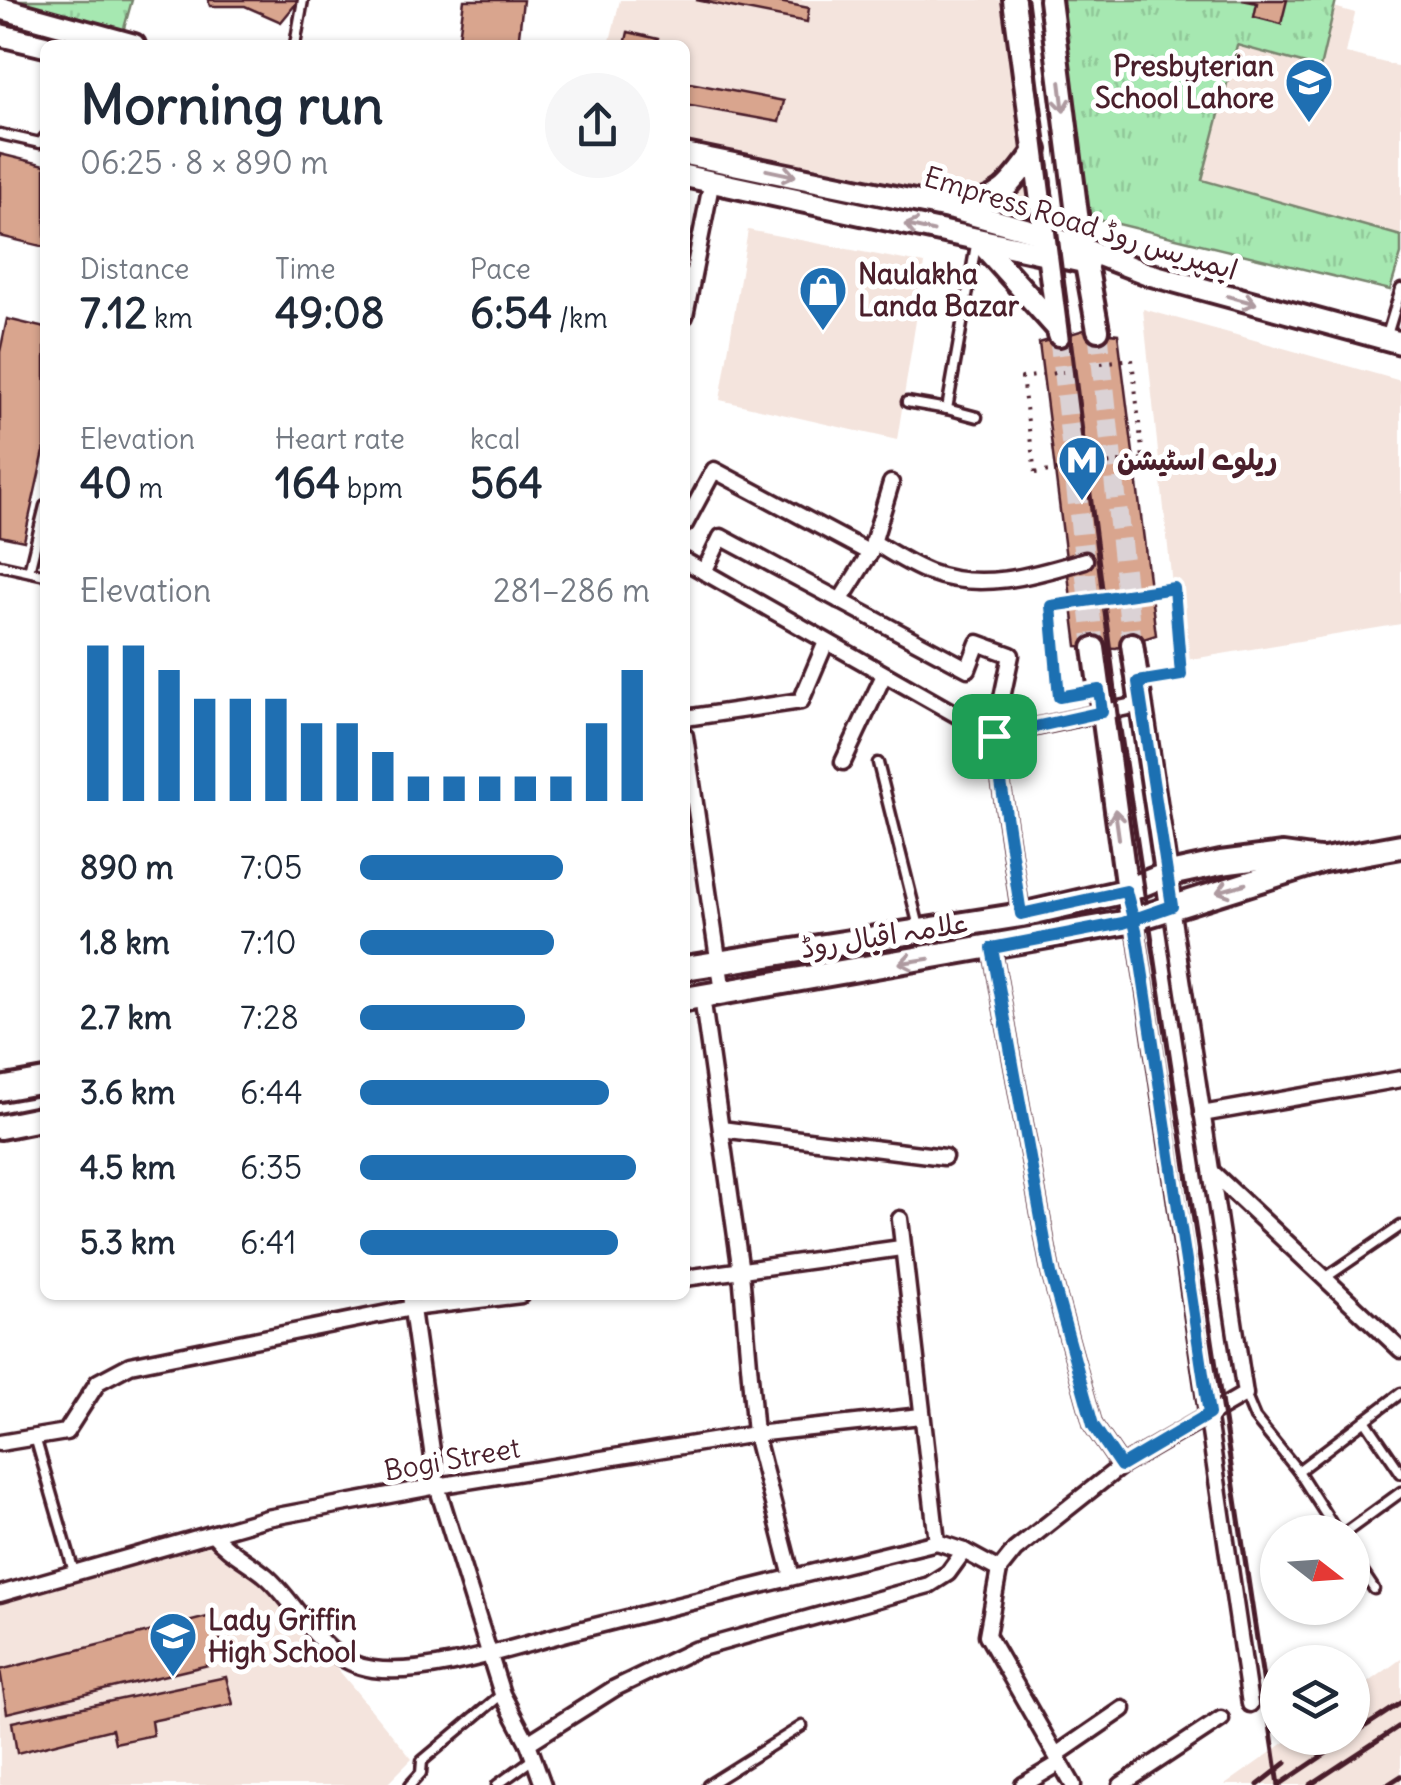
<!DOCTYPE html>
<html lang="en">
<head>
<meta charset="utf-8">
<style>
  :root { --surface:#fff; --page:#f6f6f7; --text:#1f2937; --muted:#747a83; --accent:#1f6fb2 }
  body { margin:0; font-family:Delius,"Playpen Sans Arabic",sans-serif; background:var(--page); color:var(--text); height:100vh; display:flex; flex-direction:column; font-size:38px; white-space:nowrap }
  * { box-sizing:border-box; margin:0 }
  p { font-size:32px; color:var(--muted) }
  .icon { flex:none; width:55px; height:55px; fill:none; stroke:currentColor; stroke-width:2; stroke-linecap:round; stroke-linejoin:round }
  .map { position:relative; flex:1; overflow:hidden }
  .sheet { position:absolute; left:40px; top:40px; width:650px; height:1260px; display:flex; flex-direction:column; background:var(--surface); border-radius:15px; box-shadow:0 2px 8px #0004 }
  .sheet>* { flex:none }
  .needle { width:65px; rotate:107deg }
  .buttons { position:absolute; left:1260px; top:1515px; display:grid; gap:20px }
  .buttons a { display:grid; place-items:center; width:110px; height:110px; border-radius:50%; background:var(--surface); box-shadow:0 2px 8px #0004; font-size:50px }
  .pin { position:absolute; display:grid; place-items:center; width:85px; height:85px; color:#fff; margin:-42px; border-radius:20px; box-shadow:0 5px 15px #0006 }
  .round { display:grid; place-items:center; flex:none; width:105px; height:105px; border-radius:52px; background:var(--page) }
  .summary { display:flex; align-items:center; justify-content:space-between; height:170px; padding:0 40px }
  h1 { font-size:55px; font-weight:700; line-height:75px }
  .stats { display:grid; grid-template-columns:repeat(3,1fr); gap:15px; height:170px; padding:10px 40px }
  .stats div { display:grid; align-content:center }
  .stats b { font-size:42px; font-weight:700 }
  .stats small { font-size:28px; font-weight:400 }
  .stats p { font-size:28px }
  .chart { height:280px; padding:20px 40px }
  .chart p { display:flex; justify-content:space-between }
  .chart svg { width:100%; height:180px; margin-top:10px; stroke:var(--accent); stroke-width:6 }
  ul { padding:0 40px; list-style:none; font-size:32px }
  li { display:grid; grid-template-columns:160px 120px 1fr; align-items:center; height:75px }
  li i { height:25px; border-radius:12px; background:var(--accent) }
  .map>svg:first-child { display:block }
  .built { fill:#f4e4dd }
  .grass { fill:url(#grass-tufts); stroke:#78846e; stroke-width:2.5 }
  .building { fill:#d9a58e; stroke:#4a1f2b; stroke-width:2.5 }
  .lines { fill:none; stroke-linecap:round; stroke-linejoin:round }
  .secondary-tunnel { stroke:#dbd2d5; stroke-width:20; stroke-dasharray:20 10; stroke-linecap:butt }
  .lane-casing { stroke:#4a1f2b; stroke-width:15 }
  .street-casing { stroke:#4a1f2b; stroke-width:21 }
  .secondary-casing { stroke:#4a1f2b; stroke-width:28 }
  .primary-casing { stroke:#4a1f2b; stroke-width:30 }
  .path { stroke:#4a1f2b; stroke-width:4; stroke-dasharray:2.5 8; stroke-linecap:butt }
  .lane { stroke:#fff; stroke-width:8 }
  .street { stroke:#fff; stroke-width:14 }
  .secondary { stroke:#fff; stroke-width:20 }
  .primary { stroke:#fff; stroke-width:22 }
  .rail { stroke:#4a1f2b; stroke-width:5 }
  .path-bridge { stroke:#4a1f2b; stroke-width:4; stroke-dasharray:2.5 8; stroke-linecap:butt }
  .oneway { stroke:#ae9aa0 }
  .route-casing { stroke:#fff; stroke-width:20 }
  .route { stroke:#1f6fb2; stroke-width:12 }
  .labels { text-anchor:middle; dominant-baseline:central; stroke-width:10; stroke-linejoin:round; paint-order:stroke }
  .poi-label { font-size:28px; font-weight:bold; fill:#4a1f2b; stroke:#fff; text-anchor:start }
  .street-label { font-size:28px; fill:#4a1f2b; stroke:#fff }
</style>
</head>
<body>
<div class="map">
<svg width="1401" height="1785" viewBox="0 0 1401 1785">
  <defs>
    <pattern id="grass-tufts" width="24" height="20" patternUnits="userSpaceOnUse" patternTransform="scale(2.5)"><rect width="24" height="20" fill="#a6e8b1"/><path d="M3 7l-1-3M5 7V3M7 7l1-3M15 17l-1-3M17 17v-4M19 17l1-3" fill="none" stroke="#90c798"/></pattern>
  </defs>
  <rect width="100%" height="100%" fill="#fff"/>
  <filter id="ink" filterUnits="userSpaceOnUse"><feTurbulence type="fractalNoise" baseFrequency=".01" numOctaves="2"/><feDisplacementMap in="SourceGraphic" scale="20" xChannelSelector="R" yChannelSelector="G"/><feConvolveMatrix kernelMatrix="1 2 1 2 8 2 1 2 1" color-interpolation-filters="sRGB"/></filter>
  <g filter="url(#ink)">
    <!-- built -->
    <g class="built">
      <polygon points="620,0 1018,0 1049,256 685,179 685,45 609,45"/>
      <polygon points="1334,7 1355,13 1346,53 1401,67 1401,236 1202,180 1237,45 1319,68"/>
      <polygon points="748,230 925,264 897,440 720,400"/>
      <polygon points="1143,309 1401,381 1401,624 1180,661"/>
      <polygon points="227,1535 412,1759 386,1785 0,1785 0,1597"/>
      <polygon points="1401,1659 1401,1785 1225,1785 1291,1738 1352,1738 1353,1694"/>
    </g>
    <!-- grass -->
    <g class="grass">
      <polygon points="0,0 132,0 121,39"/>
      <polygon points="1050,0 1336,0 1320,68 1237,45 1202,180 1401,236 1401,254 1390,290 1077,214"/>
    </g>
    <!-- building -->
    <g class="building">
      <polygon points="208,0 299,0 281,22 245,6 210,6"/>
      <polygon points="464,0 523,0 518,45 458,45"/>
      <polygon points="696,0 769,0 809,8 807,22"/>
      <polygon points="1242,0 1287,0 1281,24 1254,17 1257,3"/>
      <polygon points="628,32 658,39 657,45 625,45"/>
      <polygon points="685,82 784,101 779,122 685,105"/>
      <polygon points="0,154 45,165 45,247 0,236"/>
      <polygon points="7,319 45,328 45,447 24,541 0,536 0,352"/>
      <polygon points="1084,330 1118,334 1156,635 1116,648 1077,646 1039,343"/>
      <polygon points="215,1615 225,1661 7,1713 0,1670"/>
      <polygon points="226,1677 233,1704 151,1721 153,1735 115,1743 112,1729 17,1753 12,1722"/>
    </g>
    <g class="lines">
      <!-- secondary-tunnel -->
      <g class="secondary-tunnel">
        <polyline points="1098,330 1132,644"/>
        <polyline points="1059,335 1094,648"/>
      </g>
      <!-- lane casing -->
      <g class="lane-casing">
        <g id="lane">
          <polyline points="295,45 303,0"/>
          <polyline points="0,134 40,143 45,137"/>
          <polyline points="1387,335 1401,289"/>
          <polyline points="907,402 947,409 976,245"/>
          <polyline points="947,409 977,417"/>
          <polyline points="0,565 45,575"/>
          <polyline points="29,571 45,506"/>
          <polyline points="878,763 919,927"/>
          <polyline points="1325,1278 1401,1226"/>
          <polyline points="1245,1394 1255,1418 1298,1471 1401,1393"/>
          <polyline points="1365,1420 1401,1473"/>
          <polyline points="35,1437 74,1572"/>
          <polyline points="1298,1471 1337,1532"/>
          <polyline points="1346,1532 1401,1492"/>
          <polyline points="1352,1556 1374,1589"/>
          <polyline points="410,1785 421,1773 422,1761 502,1694"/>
          <polyline points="497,1785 533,1759"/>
          <polyline points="708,1785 802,1726"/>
        </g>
      </g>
      <!-- street casing -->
      <g class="street-casing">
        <g id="street">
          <polyline points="685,316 712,180"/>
          <polyline points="685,524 714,470 870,553"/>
          <path d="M 873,542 C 891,552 910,565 929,572 C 981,592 1035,575 1085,560"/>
          <polyline points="685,561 994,736 1142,704"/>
          <polyline points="704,572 721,537 968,669 978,643 1011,655 994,736 1021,915"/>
          <polyline points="840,601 870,553 891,483"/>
          <polyline points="685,718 801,701 826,642"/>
          <polyline points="685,736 723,992"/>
          <polyline points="843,762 884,675"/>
          <polyline points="1131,920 1136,930 1250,1704"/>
          <polyline points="992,948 1051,1274 1093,1425 1121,1466"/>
          <polyline points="702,996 741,1272 755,1434 792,1577"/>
          <polyline points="1202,1114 1401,1079"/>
          <polyline points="721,1129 944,1157"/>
          <polyline points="1212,1172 1401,1350"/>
          <polyline points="900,1219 937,1542 964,1551 999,1570 1015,1550 1121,1466 1245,1394 1171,906"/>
          <polyline points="685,1278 901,1248"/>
          <polyline points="410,1295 437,1486 502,1694 528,1743 543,1785"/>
          <polyline points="0,1443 66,1432 98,1382 130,1365 412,1308 521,1295"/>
          <path d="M 213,1534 C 229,1553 248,1561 266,1576 C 303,1608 318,1661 373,1669 C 426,1677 514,1647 567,1633 C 690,1602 813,1572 937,1542"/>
          <polyline points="999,1570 987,1635 1073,1785"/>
          <polyline points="0,1594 267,1518 437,1486 755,1434 921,1416"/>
          <polyline points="528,1743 615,1688 694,1650 929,1585 948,1573 964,1551"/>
          <polyline points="1056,1755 1123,1709"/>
          <polyline points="1023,1785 1060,1763"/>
          <polyline points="1121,1785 1221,1719"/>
        </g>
      </g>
      <!-- secondary casing -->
      <g class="secondary-casing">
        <g id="secondary">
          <polyline points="1014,0 1059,335"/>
          <polyline points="1050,0 1077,214 1098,330"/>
          <polyline points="0,8 134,45"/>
          <polyline points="0,35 45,46"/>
          <polyline points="685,154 953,209 1047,235 1148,274 1401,343"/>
          <polyline points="685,176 1088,263"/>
          <path d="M 960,208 C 1003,199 1011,184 1036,150"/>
          <polyline points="979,241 1058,329"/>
          <polyline points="1132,644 1171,906"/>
          <polyline points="1094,648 1131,920"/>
        </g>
      </g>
      <!-- primary casing -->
      <g class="primary-casing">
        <g id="primary">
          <polyline points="685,968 1021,915 1126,891 1165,875 1221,863 1283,855 1319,860"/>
          <polyline points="685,999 1123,923 1324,860 1401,846"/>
          <polyline points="0,1089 45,1081"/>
          <polyline points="0,1127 45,1118"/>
        </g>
      </g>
      <!-- path -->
      <g class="path">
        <polyline points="1101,363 1132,359 1143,459"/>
        <polyline points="1035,473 1022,378 1063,372"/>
        <polyline points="1051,606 1059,697 1082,693"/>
        <polyline points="1153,679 1181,675 1173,588"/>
      </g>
      <!-- lane -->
      <use href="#lane" class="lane"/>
      <!-- street -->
      <use href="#street" class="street"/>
      <!-- secondary -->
      <use href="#secondary" class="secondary"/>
      <!-- primary -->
      <use href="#primary" class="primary"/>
      <!-- rail -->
      <g class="rail">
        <polyline points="1027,0 1119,722 1279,1785"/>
        <polyline points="1352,1735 1401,1703"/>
        <polyline points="1258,1785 1286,1763"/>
        <polyline points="1279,1785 1349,1738"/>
        <polyline points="1310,1785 1401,1725"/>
        <polyline points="1387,1785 1401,1776"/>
      </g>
      <!-- path-bridge -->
      <g class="path-bridge">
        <polyline points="1035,473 1143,459"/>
        <polyline points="1051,606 1173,588"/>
      </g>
    </g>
    <!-- one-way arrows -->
    <defs><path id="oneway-shaft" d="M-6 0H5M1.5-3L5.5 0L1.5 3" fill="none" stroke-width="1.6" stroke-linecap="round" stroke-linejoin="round" transform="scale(2.5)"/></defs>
    <g class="oneway">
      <use href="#oneway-shaft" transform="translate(1062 97) rotate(83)"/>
      <use href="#oneway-shaft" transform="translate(781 173) rotate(12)"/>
      <use href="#oneway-shaft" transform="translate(919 228) rotate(-167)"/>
      <use href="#oneway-shaft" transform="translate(1242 300) rotate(15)"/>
      <use href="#oneway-shaft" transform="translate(1117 824) rotate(-98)"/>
      <use href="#oneway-shaft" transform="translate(1231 888) rotate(164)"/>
      <use href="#oneway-shaft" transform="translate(914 961) rotate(171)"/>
    </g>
  </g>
  <g class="lines" filter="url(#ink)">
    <!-- route casing -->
    <g class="route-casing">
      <polyline id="route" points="994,736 1021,914 1126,891 1136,930 1209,1414 1121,1466 1093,1425 1051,1274 992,948 1123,923 1172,906 1138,682 1181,675 1174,588 1051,606 1059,697 1099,690 1102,712 994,736"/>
    </g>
    <!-- route -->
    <use href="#route" class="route"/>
  </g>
  <!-- icons -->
  <defs>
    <g id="school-pin" transform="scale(2.5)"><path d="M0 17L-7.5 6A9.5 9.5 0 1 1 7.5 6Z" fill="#1f6fb2" stroke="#fff"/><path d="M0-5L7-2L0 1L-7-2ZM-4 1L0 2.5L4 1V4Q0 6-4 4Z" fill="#fff"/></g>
    <g id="shop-pin" transform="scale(2.5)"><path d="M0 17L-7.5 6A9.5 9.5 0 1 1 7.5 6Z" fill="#1f6fb2" stroke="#fff"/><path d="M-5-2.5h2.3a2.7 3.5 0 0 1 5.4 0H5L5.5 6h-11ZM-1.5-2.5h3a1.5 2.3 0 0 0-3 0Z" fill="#fff"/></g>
    <g id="metro-pin" transform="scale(2.5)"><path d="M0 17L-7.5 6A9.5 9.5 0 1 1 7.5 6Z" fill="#1f6fb2" stroke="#fff"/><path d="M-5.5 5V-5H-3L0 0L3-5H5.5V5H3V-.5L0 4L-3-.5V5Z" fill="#fff"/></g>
  </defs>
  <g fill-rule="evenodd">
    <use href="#school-pin" x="1309" y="82"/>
    <use href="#shop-pin" x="823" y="290"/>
    <use href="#metro-pin" x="1082" y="460"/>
    <use href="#school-pin" x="173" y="1636"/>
  </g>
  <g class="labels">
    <!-- poi labels -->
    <g class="poi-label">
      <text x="1274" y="66" text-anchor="end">Presbyterian<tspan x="1274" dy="32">School Lahore</tspan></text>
      <text x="858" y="274">Naulakha<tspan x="858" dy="32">Landa Bazar</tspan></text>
      <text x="1117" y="460">ریلوے اسٹیشن</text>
      <text x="208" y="1620">Lady Griffin<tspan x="208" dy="32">High School</tspan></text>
    </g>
    <!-- street labels -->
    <g class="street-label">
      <text transform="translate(1081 223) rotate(17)">Empress Road ایمپریس روڈ</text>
      <text transform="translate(885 935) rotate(-9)">علامہ اقبال روڈ</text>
      <text transform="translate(452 1459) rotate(-10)">Bogi Street</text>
    </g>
  </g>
</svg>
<div class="buttons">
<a><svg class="needle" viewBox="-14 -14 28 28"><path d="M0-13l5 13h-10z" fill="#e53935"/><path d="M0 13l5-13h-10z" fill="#747a83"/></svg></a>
<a><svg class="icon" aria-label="layers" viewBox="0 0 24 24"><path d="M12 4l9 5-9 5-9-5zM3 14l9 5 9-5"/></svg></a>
</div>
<div class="pin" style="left:994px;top:736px;background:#1e9e55"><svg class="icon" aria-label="arrive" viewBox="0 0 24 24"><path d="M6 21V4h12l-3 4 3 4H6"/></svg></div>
<section class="sheet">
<div class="summary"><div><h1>Morning run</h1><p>06:25 · 8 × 890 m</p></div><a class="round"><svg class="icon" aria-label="share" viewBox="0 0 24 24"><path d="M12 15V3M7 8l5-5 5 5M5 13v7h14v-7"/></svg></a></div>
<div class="stats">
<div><p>Distance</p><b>7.12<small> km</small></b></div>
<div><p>Time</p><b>49:08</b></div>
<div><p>Pace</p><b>6:54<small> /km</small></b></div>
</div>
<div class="stats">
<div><p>Elevation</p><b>40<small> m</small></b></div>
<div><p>Heart rate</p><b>164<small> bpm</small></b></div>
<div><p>kcal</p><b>564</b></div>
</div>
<div class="chart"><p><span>Elevation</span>281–286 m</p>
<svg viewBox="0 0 160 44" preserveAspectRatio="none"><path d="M5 44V6M15 44V6M25 44V12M35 44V19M45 44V19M55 44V19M65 44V25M75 44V25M85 44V32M95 44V38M105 44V38M115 44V38M125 44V38M135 44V38M145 44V25M155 44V12"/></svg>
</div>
<ul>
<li><b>890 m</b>7:05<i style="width:70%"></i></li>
<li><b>1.8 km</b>7:10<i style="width:67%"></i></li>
<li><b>2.7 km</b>7:28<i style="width:57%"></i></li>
<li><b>3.6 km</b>6:44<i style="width:86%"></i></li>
<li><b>4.5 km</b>6:35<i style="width:95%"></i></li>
<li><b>5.3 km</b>6:41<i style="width:89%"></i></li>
</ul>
</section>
</div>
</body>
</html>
